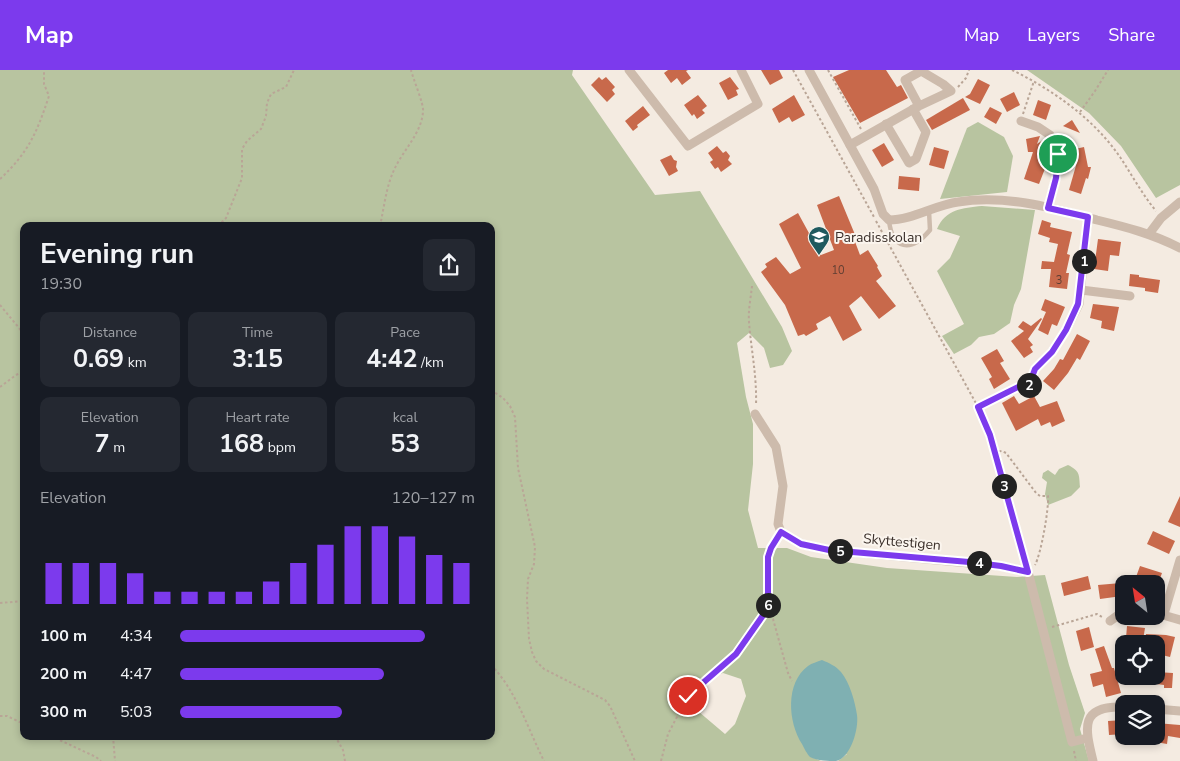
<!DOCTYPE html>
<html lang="en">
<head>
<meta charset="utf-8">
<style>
  :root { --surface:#171b24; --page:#242831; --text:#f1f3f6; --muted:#9ea1a6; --accent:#7c3aed }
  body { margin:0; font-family:"Nunito Sans",sans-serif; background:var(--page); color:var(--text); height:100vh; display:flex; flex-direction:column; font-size:19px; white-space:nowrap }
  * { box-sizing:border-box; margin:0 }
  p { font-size:16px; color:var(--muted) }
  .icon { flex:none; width:28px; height:28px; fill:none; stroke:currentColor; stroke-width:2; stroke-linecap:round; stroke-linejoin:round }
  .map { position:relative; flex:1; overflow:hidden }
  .side { position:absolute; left:20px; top:152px; width:475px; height:518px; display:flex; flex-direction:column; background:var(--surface); border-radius:10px; box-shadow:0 2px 8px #0003 }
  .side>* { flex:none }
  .needle { width:32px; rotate:330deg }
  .tools { position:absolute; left:1115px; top:505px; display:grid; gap:10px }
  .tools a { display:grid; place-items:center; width:50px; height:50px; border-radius:10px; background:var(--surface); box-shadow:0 2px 8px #0003; font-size:25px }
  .pin { position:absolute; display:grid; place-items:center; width:42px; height:42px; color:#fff; margin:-21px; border:2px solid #fff; border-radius:50%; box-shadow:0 1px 5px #0007 }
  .km { position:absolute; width:25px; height:25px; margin:-12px; border-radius:50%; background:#222; color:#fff; font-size:14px; line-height:25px; text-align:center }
  .round { display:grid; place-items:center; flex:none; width:52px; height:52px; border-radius:10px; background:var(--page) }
  .summary { display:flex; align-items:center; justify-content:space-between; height:85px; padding:0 20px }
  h1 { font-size:28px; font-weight:700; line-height:38px }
  .metrics { display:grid; grid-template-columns:repeat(3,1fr); gap:8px; height:85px; padding:5px 20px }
  .metrics div { display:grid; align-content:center; border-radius:10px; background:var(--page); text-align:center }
  .metrics b { font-size:25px; font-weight:700 }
  .metrics small { font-size:14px; font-weight:400 }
  .metrics p { font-size:14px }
  .chart { height:140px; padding:10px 20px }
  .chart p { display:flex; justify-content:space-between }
  .chart svg { width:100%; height:90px; margin-top:5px; stroke:var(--accent); stroke-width:6 }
  ul { padding:0 20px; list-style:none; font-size:16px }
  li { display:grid; grid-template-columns:80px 60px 1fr; align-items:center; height:38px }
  li i { height:12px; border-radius:6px; background:var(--accent) }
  header { display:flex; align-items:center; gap:30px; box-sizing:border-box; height:70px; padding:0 25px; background:var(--accent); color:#fff }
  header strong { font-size:24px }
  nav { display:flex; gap:28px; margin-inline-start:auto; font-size:18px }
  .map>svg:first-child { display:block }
  .green { fill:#b8c4a0; fill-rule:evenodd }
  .water { fill:#7fb0b2 }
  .building { fill:#c8694b }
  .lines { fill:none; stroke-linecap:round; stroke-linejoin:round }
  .path { stroke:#b9a596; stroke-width:2; stroke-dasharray:2.5 2.5; stroke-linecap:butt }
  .service { stroke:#cdbbac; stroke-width:4.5 }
  .minor { stroke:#cdbbac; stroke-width:9 }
  .route-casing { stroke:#fff; stroke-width:10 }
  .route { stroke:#7c3aed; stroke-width:6 }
  .labels { text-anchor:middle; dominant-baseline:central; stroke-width:4; stroke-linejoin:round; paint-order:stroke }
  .number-label { font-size:11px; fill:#5e3e33 }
  .poi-label { font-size:14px; fill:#3b302b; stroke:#fbf5ee; text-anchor:start }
  .street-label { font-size:14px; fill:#3b302b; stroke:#fbf5ee }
</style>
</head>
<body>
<header>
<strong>Map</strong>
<nav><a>Map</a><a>Layers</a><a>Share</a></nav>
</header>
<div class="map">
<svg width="1180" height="691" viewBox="0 0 1180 691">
  <rect width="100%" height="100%" fill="#f4ebe1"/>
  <!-- green -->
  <g class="green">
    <path d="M 0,0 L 573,0 L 572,5 L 655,125 L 700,121 L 782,257 L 792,281 L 783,295 L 770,298 L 764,278 L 749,263 L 737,273 L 746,327 L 753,354 L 753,394 L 748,440 L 758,478 L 787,478 L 811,487 L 887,498 L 1017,507 L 1045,505 L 1069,595 L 1085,643 L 1080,659 L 1089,691 L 838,691 L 847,684 L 810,686 L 821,691 L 0,691 ZM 24,156 L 491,156 L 491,666 L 24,666 ZM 723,603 L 741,609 L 746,626 L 735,654 L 725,664 L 692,636 L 689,629 L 711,607 Z"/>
    <polygon points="1027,0 1180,0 1180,115 1156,128 1121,76 1089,43"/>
    <polygon points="978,52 1004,67 1013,86 1007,122 940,129 967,58"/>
    <path d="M 982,136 L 1035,140 L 1021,219 L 1014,235 L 1010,253 L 994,264 L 979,267 L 971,275 L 954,284 L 942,266 L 964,254 L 937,201 L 950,188 L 960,166 L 937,159 C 946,139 962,138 982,136 Z"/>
    <path d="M 1068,395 C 1080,401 1079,404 1080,417 L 1071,426 L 1048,435 L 1045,424 L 1047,412 L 1042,408 L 1043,403 L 1048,400 L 1055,405 L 1059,399 Z"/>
  </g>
  <!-- water -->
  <path class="water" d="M 822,590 C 829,593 836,596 841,602 C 850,613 855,632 857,645 C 859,658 851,688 836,691 C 829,691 817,691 810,687 C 807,684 804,678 802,674 C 788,652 785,613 808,596 C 812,593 817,592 822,590 Z"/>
  <!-- building -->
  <g class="building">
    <polygon points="668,0 688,0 686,1 691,8 682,15 677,8 671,13 664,3"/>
    <polygon points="761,0 779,0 783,8 770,15"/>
    <polygon points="849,0 886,0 897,17 901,15 908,28 860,53 833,7"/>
    <polygon points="599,7 602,10 606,7 615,17 612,20 615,24 607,32 591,15"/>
    <polygon points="730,7 739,19 736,20 738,25 728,30 719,13"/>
    <polygon points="978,9 990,15 980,34 965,27 970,24"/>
    <polygon points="1014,22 1020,35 1007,42 1000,29"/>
    <polygon points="698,25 707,36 702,40 705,43 697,49 694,44 692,46 684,35"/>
    <polygon points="794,25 805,45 792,52 789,47 779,53 772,39"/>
    <polygon points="963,28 970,40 932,60 926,50"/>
    <polygon points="1038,30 1051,35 1046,50 1033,45"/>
    <polygon points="643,36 650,45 637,55 638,57 633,61 625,51"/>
    <polygon points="990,37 1002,43 996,54 984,47"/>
    <polygon points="1072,50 1080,63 1063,56"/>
    <polygon points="1040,66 1037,74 1043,70 1045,84 1047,84 1046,96 1039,114 1024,109 1033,82 1028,82 1026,69"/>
    <polygon points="884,73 894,90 882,97 872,80"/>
    <polygon points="717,76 723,83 726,81 730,86 728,90 732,94 721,102 718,97 715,99 710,92 713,90 708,83"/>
    <polygon points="934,77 949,81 944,99 929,95"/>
    <polygon points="1084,77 1088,97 1091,97 1088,109 1086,108 1081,124 1069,120 1077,92 1073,93 1071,80"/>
    <polygon points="671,85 674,90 677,91 676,97 678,101 669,106 660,90"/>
    <polygon points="899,106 920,108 919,121 898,119"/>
    <polygon points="839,126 856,167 854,169 860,185 868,180 878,196 877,197 882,206 876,211 896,236 879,249 861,226 849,236 862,260 843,271 830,246 816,254 818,259 806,266 804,264 798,266 785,235 761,202 767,197 765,194 776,187 790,204 801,198 779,154 798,143 821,185 834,180 817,135"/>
    <polygon points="1042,150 1051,153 1050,157 1072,162 1067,184 1070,185 1066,203 1069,203 1067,219 1049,217 1051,199 1041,199 1042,191 1054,192 1058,174 1049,172 1050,168 1038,164"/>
    <polygon points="1098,169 1121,172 1119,186 1110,185 1108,201 1094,199"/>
    <polygon points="1130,204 1139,205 1139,207 1160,210 1158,223 1145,221 1145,218 1129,216"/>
    <polygon points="1045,229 1065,237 1057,256 1052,254 1048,265 1038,260 1046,242 1041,240"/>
    <polygon points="1093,234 1119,237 1114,261 1101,258 1102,251 1090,248"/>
    <polygon points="1041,248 1042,249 1028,269 1033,275 1030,277 1033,282 1024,288 1011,271 1024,261 1018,257 1023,251 1031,256"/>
    <polygon points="1077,264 1090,271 1080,290 1077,288 1068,303 1054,320 1043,311 1054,299 1060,289 1063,290"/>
    <polygon points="997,279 1004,291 1000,293 1010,309 994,319 989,309 992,307 981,288"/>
    <polygon points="1014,326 1019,334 1034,326 1040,337 1057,331 1065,351 1052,357 1050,352 1041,356 1038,349 1016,361 1002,333"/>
    <polygon points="1180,426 1180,457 1168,452"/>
    <polygon points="1153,461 1175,471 1169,484 1147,474"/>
    <polygon points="1140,496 1162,503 1158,514 1144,514 1145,510 1136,507"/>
    <polygon points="1088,506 1091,519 1064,526 1061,513"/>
    <polygon points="1121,513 1122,526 1100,529 1098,515"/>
    <polygon points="1127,556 1145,558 1143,570 1126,568"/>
    <polygon points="1089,557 1094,577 1081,581 1076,561"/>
    <polygon points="1146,564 1166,565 1175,567 1170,587 1158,584 1161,574 1145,574"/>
    <polygon points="1104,576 1112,598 1114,598 1121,623 1106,627 1103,614 1093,617 1090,604 1102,601 1095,579"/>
    <polygon points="1156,602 1173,603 1172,618 1164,618 1164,615 1133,611 1133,606 1156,606"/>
    <polygon points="1124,650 1124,664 1109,665 1108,651"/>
    <polygon points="1156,653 1180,655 1180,668 1168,666 1167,674 1156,672"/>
  </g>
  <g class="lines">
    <!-- path -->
    <g class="path">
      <polyline points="793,0 874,147"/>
      <polyline points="828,0 861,59"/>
      <path d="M 1012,0 C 1053,20 1094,49 1120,87 C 1132,105 1142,124 1156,141"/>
      <polyline points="958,17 966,8 969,0"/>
      <polyline points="1080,42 1095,21 1108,0"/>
      <polyline points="1023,44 1034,11"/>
      <path d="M 0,109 C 29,82 37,62 49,26 L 44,14 L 44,0"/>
      <polyline points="876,151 978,337 990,365 1025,493"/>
      <polyline points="218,156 226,148 242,108 242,79 247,71 261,59 266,46 267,33 271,24 286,17 294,0"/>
      <path d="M 380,156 C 384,138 386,117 394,100 C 403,80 422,63 423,41 C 424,34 413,9 411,0"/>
      <path d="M 752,216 C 751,227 748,240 749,252 C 751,279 757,306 756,335"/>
      <polyline points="0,235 24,264"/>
      <polyline points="0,317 16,305 24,301"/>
      <polyline points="491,320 503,328 510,336 515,347 518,398 535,477 534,494 528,509 527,529 529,569 532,582 536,591 544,599 605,630 610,636 635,691"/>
      <polyline points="979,336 1020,316"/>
      <path d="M 994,382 L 1002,381 L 1006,383 L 1036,423 L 1040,426 L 1048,426 C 1049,439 1041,484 1035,495"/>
      <polyline points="0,533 24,531"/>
      <polyline points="764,544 773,549 788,603 792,611"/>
      <polyline points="1052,557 1097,544 1102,547"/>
      <path d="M 491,595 C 516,620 528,659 544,691"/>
      <polyline points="0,646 7,646 24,654"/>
      <polyline points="51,666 96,687 101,691"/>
      <polyline points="113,666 115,691"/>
      <polyline points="335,666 343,680 345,691"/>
      <polyline points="1074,681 1076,691"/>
      <polyline points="661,691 668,664 688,626 736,584 768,537 768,487 777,468"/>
    </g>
    <!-- service -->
    <path class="service" d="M 889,150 C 892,180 911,183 930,160 L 929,141"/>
    <!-- minor -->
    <g class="minor">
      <polyline points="629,0 688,76 758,34 741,0"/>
      <path d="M 809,0 L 874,119 L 883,144 L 889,150 C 912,150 935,135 958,132 C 1005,124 1053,138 1097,150 C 1126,157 1153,164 1180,178"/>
      <polyline points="1021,51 1038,57 1050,65 1058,84 1056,108 1048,138"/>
      <polyline points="886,54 909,93 916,89 926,62 913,39"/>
      <polyline points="850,75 919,36 951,21 943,14 921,1 905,10 919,36"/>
      <polyline points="1149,164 1161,148 1180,132"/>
      <polyline points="1081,220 1130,226"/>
      <polyline points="1029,315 1035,299 1051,283 1066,260 1079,234 1088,147"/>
      <polyline points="755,344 776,377 783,416 778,454 781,462 801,474 829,480 1001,496 1028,502 1072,672 1087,668"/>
      <polyline points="1156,543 1180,550"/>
      <polyline points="1164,544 1180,490"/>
      <polyline points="1110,551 1124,541"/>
      <polyline points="1156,639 1180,641"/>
      <path d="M 1093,691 C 1085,658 1079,635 1124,637"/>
    </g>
  </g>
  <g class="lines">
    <!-- route casing -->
    <g class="route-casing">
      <polyline id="route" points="688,626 736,584 764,544 768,537 768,487 771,478 781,462 801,474 829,480 969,492 1001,496 1028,502 990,365 978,337 1022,315 1029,315 1035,299 1052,282 1066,260 1078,234 1088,147 1048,138 1056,108 1058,84"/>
    </g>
    <!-- route -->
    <use href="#route" class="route"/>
  </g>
  <!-- icons -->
  <defs>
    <g id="school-pin" transform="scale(1.125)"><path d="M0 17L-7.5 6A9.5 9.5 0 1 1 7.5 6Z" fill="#1f5a5e" stroke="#fbf5ee"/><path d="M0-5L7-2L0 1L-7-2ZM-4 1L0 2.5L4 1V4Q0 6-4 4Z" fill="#fff"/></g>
  </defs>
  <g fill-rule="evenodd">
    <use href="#school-pin" x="819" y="167"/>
  </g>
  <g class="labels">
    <!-- number labels -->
    <g class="number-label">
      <text x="838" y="200">10</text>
      <text x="1059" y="210">3</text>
    </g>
    <!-- poi labels -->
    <g class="poi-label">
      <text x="835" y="167">Paradisskolan</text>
    </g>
    <!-- street labels -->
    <g class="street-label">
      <text transform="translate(902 472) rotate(5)">Skyttestigen</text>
    </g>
  </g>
</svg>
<div class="tools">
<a><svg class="needle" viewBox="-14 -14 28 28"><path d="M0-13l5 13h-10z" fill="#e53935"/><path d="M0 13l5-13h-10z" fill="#9ea1a6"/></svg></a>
<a><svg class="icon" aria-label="locate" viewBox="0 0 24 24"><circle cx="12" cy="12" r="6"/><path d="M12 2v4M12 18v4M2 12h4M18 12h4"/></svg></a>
<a><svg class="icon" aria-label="layers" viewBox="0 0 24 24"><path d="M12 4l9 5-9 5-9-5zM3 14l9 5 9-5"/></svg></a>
</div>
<div class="pin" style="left:1058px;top:84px;background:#1e9e55"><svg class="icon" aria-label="arrive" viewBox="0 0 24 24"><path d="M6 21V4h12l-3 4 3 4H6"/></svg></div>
<div class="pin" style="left:688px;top:626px;background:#d93025"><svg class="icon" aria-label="check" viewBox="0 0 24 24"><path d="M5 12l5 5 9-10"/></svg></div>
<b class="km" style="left:1084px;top:191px">1</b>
<b class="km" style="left:1029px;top:315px">2</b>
<b class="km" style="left:1004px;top:416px">3</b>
<b class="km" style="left:979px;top:493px">4</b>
<b class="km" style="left:840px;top:481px">5</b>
<b class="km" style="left:768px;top:535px">6</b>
<section class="side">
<div class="summary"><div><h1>Evening run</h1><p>19:30</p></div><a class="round"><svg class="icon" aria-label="share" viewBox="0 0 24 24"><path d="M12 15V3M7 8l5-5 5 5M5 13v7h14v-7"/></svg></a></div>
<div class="metrics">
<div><p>Distance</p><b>0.69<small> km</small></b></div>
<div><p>Time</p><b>3:15</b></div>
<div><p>Pace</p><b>4:42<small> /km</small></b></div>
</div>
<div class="metrics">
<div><p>Elevation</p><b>7<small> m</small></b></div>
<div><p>Heart rate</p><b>168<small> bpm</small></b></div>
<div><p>kcal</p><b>53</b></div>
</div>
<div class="chart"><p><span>Elevation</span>120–127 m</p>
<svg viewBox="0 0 160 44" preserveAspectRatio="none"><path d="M5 44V24M15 44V24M25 44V24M35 44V29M45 44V38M55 44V38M65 44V38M75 44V38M85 44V33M95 44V24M105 44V15M115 44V6M125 44V6M135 44V11M145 44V20M155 44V24"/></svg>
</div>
<ul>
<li><b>100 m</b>4:34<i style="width:83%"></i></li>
<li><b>200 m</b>4:47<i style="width:69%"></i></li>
<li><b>300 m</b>5:03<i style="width:55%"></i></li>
</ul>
</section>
</div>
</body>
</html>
